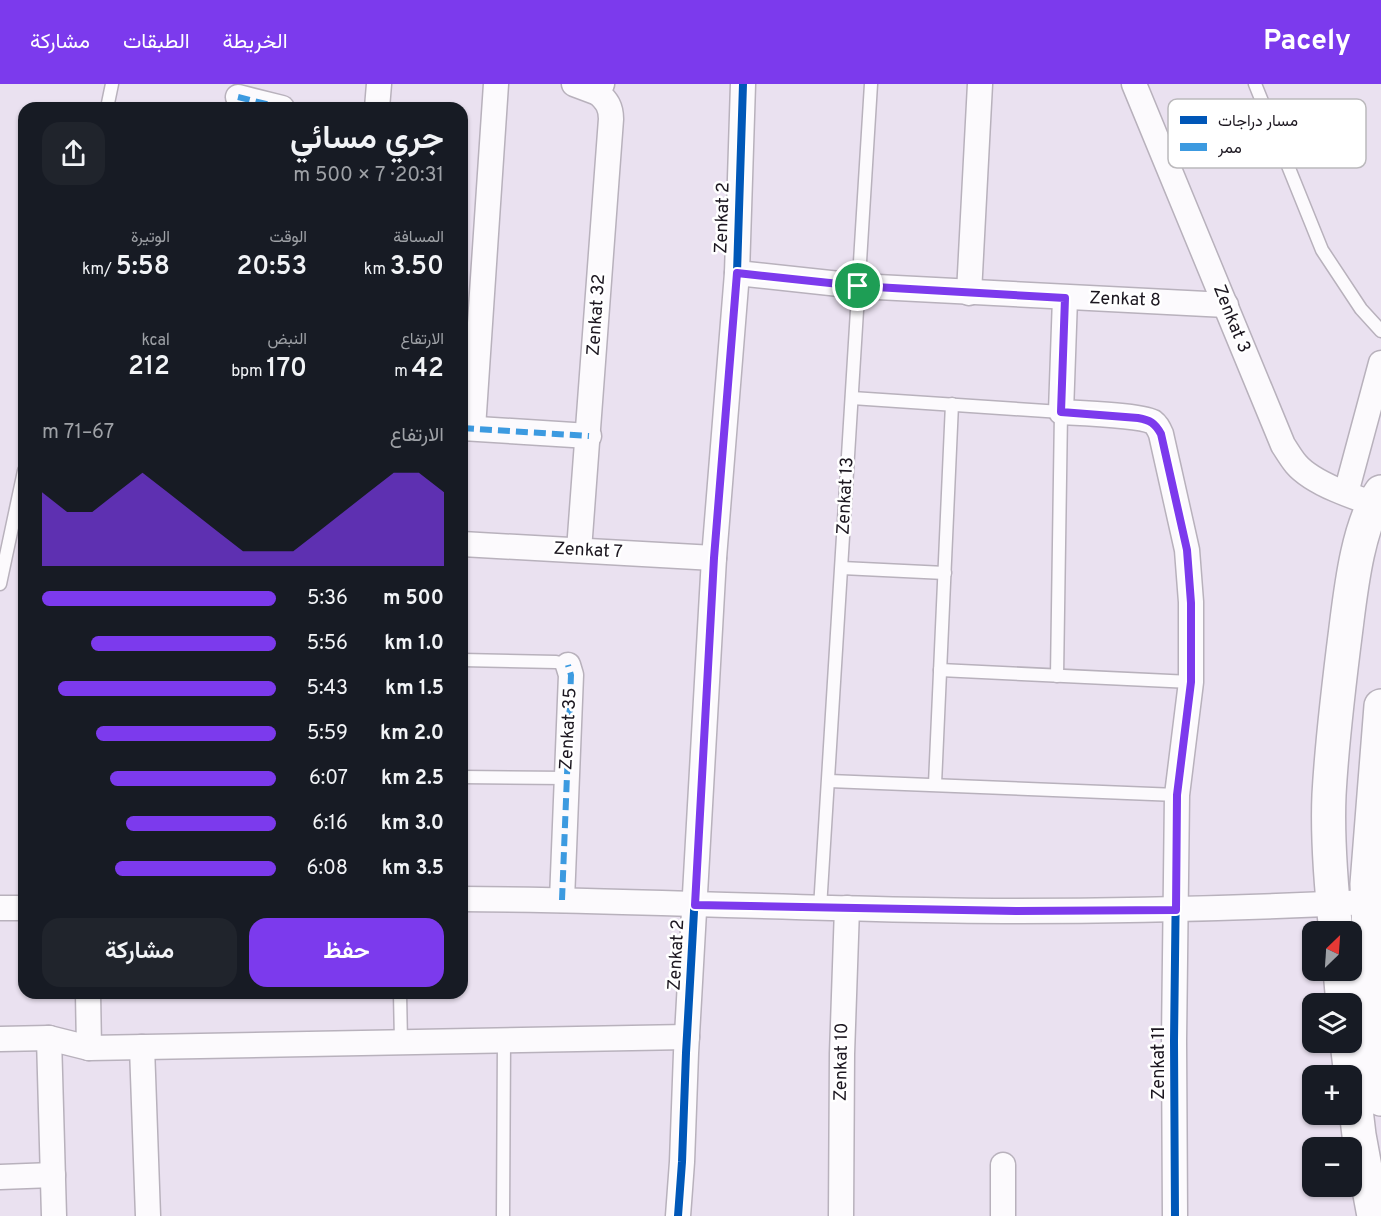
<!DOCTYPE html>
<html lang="ar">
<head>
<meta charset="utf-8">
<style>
  :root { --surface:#171b24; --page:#20242c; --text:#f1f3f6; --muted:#9ea1a6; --accent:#7c3aed }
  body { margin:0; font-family:Overpass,Vazirmatn,sans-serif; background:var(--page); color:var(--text); direction:rtl; height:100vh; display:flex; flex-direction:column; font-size:22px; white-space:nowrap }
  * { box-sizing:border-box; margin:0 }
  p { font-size:20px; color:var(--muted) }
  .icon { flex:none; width:33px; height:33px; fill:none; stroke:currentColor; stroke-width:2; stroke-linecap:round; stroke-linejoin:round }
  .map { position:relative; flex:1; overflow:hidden; direction:ltr }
  .sheet { position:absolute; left:18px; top:18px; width:450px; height:897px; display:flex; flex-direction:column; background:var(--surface); border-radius:18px; box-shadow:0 2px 4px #0004; direction:rtl }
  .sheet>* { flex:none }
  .needle { width:39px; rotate:25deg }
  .fabs { position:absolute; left:1302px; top:837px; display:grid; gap:12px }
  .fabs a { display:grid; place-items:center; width:60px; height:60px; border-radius:12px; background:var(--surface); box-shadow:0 2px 4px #0004; font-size:30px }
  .pin { position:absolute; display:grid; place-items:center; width:51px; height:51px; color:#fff; margin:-26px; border:3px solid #fff; border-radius:50%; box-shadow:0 2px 6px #0007 }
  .round { display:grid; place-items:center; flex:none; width:63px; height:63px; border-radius:18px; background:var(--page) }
  .overview { display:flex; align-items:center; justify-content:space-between; height:102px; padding:0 24px }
  h1 { font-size:33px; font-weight:600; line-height:45px }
  .figures { display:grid; grid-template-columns:repeat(3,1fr); gap:9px; height:102px; padding:6px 24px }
  .figures div { display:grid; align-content:center }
  .figures b { font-size:26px; font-weight:600 }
  .figures small { font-size:16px; font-weight:400 }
  .figures p { font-size:16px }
  .chart { height:168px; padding:12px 24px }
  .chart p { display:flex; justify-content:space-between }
  .chart svg { width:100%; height:108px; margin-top:6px; fill:var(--accent); opacity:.7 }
  .cta { display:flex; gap:12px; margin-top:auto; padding:12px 24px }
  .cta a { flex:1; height:69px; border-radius:18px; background:var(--accent); color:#fff; font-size:24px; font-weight:600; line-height:69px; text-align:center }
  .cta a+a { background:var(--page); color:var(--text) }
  ul { padding:0 24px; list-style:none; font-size:20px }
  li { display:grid; grid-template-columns:96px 72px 1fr; align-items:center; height:45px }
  li i { height:15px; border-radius:8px; background:var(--accent) }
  header { display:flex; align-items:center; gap:36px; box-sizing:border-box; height:84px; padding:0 30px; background:var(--accent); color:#fff }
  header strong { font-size:28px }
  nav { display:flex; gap:33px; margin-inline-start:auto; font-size:21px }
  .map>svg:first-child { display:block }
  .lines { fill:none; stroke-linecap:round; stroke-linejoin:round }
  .lane-casing { stroke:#b8b1bc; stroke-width:15 }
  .street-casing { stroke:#b8b1bc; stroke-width:27 }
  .secondary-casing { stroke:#b8b1bc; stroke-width:36 }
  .lane { stroke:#fcfafd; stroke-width:12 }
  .street { stroke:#fcfafd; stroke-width:24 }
  .secondary { stroke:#fcfafd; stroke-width:33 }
  .quiet { stroke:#3c9ae0; stroke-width:6; stroke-dasharray:12 6; stroke-linecap:butt }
  .cycleway-casing { stroke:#fff; stroke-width:11 }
  .cycleway { stroke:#0057b8; stroke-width:8 }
  .route-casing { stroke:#fff; stroke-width:12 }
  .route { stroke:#7c3aed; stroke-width:8 }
  .labels { text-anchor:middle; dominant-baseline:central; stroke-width:5; stroke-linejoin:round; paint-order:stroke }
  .street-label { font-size:18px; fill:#1c1720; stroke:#fff }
  .key { fill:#fff; stroke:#bbb9bc; stroke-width:1.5 }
  .key-label { font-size:16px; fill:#1c1720 }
</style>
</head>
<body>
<header>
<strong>Pacely</strong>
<nav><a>الخريطة</a><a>الطبقات</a><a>مشاركة</a></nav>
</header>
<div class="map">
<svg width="1381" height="1132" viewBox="0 0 1381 1132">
  <rect width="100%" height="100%" fill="#eae1f0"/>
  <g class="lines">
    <!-- lane casing -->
    <g class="lane-casing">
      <g id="lane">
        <polyline points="1255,0 1322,166 1361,225 1381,247"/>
        <polyline points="107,24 112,0"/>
        <polyline points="852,314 1061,328 1057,592"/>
        <polyline points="842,484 945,489"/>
        <polyline points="0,500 24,387"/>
        <polyline points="462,576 556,578 568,581"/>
        <polyline points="940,586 1191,598"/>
        <polyline points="462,693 567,694"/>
        <polyline points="829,697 1177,711"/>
        <polyline points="935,700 952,320"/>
        <polyline points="820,824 871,0"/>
        <polyline points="400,909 401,958"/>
        <polyline points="503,1132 504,957"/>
      </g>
    </g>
    <!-- street casing -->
    <g class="street-casing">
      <g id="street">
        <polyline points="574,0 598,9"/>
        <path d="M 1134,0 L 1283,361 C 1287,367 1291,374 1296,380 C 1313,400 1356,414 1381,422"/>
        <polyline points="238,13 282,24"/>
        <polyline points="377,24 379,0"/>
        <polyline points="737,189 858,202 1226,221"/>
        <polyline points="969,209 980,0"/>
        <path d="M 1065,214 L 1061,328 C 1079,329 1140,331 1153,338 C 1157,341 1159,345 1161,350 L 1187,466 L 1191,518 L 1191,598 L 1177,711 L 1174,957 L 1175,1132"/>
        <polyline points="462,344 589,352"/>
        <polyline points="473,344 496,0"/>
        <polyline points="1346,409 1381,279"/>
        <polyline points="462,460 714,474"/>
        <path d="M 579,466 L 611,35 C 611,23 607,17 598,9 L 602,0"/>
        <path d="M 462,815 C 647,816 832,827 1017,827 C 1134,827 1251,824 1368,818"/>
        <polyline points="562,816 571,591 568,581"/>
        <polyline points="0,824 24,824"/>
        <polyline points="88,909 89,964"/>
        <polyline points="49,954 54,1132"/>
        <polyline points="0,955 49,954 89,964 687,953"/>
        <polyline points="142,963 148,1132"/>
        <polyline points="1003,1081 1003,1132"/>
        <polyline points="0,1093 53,1091"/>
        <polyline points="678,1132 682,1078 686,969 714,474 737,189 743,0"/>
        <polyline points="841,1132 842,970 847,824"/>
      </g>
    </g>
    <!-- secondary casing -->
    <g class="secondary-casing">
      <g id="secondary">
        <polyline points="1381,622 1367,800 1373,947 1381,1015"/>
        <path d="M 1336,848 C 1331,802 1327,757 1329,711 C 1332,655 1339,599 1346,544 C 1351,504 1358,441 1381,408"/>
        <polyline points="1340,886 1343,920"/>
        <polyline points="1347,958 1351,992"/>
        <polyline points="1352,992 1359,1051 1374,1132"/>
      </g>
    </g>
    <!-- lane -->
    <use href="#lane" class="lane"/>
    <!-- street -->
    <use href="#street" class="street"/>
    <!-- secondary -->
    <use href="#secondary" class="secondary"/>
    <!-- quiet -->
    <g class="quiet">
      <polyline points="238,13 282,24"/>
      <polyline points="462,344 589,352"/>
      <polyline points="562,816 571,591 568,581"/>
    </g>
    <!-- cycleway casing -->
    <g class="cycleway-casing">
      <g id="cycleway">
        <path d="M 1065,214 L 1061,328 C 1079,329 1140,331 1153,338 C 1157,341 1159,345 1161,350 L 1187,466 L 1191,518 L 1191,598 L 1177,711 L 1174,957 L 1175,1132"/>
        <polyline points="678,1132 682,1078 686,969 714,474 737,189 743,0"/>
      </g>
    </g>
    <!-- cycleway -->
    <use href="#cycleway" class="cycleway"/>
  </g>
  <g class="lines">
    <!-- route casing -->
    <g class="route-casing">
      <path id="route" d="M 737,189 L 858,202 L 1065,214 L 1061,328 L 1138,334 C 1150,336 1155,339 1161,350 L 1187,466 L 1191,519 L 1191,598 L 1177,711 L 1176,826 L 1016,827 L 695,821 L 714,474 Z"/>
    </g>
    <!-- route -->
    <use href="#route" class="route"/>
  </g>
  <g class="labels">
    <!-- street labels -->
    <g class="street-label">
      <text transform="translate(723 134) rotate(-88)">Zenkat 2</text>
      <text transform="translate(1125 216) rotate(2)">Zenkat 8</text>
      <text transform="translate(597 231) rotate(-86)">Zenkat 32</text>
      <text transform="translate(1231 235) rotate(68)">Zenkat 3</text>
      <text transform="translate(846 412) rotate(-87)">Zenkat 13</text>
      <text transform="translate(588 467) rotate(3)">Zenkat 7</text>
      <text transform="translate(569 645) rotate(-87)">Zenkat 35</text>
      <text transform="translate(677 871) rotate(-87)">Zenkat 2</text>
      <text transform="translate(842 978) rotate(-89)">Zenkat 10</text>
      <text transform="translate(1159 979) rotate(-90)">Zenkat 11</text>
    </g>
  </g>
  <!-- legend -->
  <rect x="1168" y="15" width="198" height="69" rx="9" class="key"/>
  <rect x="1180" y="32" width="27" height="8" fill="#0057b8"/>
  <rect x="1180" y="59" width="27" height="8" fill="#3c9ae0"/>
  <g class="key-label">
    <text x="1218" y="42">مسار دراجات</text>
    <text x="1218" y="69">ممر</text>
  </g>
</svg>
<div class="fabs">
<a><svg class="needle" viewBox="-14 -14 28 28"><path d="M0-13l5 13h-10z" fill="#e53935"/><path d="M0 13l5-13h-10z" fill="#9ea1a6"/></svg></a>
<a><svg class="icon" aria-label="layers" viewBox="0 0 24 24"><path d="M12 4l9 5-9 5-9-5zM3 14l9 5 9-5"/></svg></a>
<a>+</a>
<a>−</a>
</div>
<div class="pin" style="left:858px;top:202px;background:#1e9e55"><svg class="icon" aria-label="arrive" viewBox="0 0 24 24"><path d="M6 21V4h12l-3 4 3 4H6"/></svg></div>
<section class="sheet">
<div class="overview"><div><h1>جري مسائي</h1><p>20:31 · 7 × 500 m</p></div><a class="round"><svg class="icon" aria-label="share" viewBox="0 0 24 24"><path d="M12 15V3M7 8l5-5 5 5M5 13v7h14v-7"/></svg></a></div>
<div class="figures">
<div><p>المسافة</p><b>3.50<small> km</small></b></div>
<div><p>الوقت</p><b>20:53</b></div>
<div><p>الوتيرة</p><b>5:58<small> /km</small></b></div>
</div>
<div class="figures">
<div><p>الارتفاع</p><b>42<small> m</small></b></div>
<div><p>النبض</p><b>170<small> bpm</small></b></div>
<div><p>kcal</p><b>212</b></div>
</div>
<div class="chart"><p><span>الارتفاع</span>67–71 m</p>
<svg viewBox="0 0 160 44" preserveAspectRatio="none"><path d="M0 44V14L10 22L20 22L30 14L40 6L50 14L60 22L70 30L80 38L90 38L100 38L110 30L120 22L130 14L140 6L150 6L160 14V44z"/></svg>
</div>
<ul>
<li><b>500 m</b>5:36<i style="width:100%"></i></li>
<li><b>1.0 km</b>5:56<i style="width:79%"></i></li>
<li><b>1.5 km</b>5:43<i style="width:93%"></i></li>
<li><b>2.0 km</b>5:59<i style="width:77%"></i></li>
<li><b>2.5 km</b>6:07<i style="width:71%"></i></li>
<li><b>3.0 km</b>6:16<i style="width:64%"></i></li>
<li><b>3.5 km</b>6:08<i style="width:69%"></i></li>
</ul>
<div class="cta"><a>حفظ</a><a>مشاركة</a></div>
</section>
</div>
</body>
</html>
